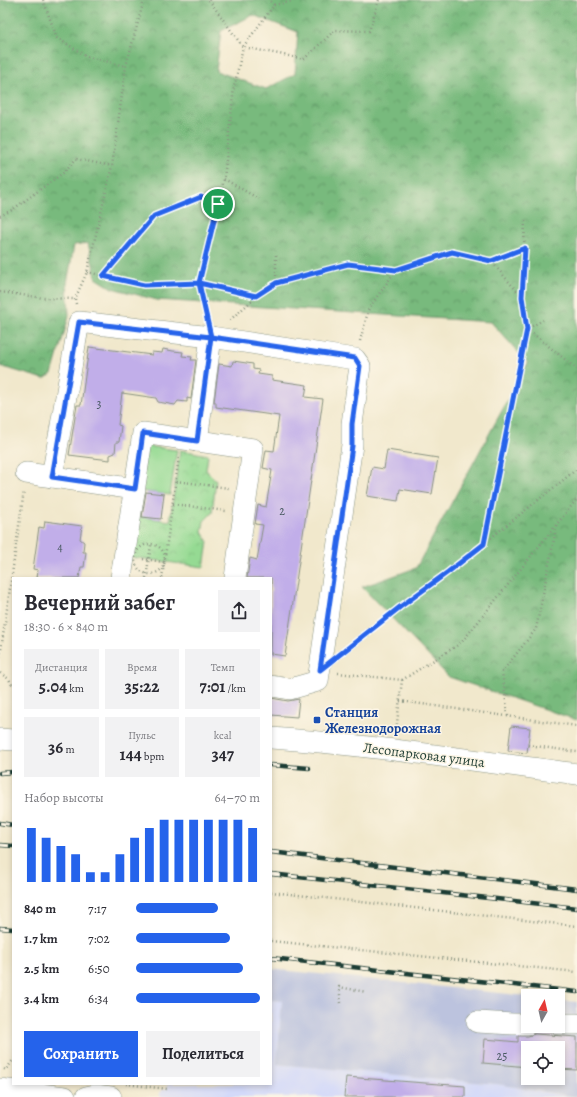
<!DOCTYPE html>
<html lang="ru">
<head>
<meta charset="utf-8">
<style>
  :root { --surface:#fff; --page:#f2f2f3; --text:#2b2b33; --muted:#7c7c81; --accent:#2563eb }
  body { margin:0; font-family:Alegreya,serif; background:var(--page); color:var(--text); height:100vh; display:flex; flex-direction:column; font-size:15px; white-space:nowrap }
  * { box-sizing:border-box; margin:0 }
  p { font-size:13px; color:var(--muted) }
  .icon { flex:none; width:22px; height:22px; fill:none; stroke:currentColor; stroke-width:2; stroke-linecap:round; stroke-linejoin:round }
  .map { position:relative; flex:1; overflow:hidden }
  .details { position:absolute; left:12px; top:577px; width:260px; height:508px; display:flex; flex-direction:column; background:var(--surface); border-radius:0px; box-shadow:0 2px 6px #0003 }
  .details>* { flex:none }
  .needle { width:26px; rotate:8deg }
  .tools { position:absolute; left:521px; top:989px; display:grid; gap:8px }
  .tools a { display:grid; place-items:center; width:44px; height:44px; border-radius:0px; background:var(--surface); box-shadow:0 2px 6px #0003; font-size:20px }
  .pin { position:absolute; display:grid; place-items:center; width:34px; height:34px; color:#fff; margin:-17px; border:2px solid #fff; border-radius:50%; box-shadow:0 1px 4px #0007 }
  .round { display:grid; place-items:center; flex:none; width:42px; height:42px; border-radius:0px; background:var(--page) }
  .summary { display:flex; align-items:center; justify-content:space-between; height:68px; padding:0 12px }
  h1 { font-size:22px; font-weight:700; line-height:30px }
  .stats { display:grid; grid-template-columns:repeat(3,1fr); gap:6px; height:68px; padding:4px 12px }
  .stats div { display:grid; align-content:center; border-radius:0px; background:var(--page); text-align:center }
  .stats b { font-size:17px; font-weight:700 }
  .stats small { font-size:11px; font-weight:400 }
  .stats p { font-size:11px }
  .chart { height:112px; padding:8px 12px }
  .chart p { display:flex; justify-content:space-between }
  .chart svg { width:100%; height:72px; margin-top:4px; stroke:var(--accent); stroke-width:6 }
  .cta { display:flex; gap:8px; margin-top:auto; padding:8px 12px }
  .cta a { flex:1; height:46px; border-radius:0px; background:var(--accent); color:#fff; font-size:16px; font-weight:700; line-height:46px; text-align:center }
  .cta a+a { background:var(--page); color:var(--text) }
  ul { padding:0 12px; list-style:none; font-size:13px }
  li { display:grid; grid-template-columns:64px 48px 1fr; align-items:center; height:30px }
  li i { height:10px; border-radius:5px; background:var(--accent) }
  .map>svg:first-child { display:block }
  .built { fill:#d3d9f9 }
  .industrial { fill:#bcc3de; fill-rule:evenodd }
  .grass { fill:#95da93; stroke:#5a8c64 }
  .forest { fill:url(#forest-crowns); stroke:#4c7c58; fill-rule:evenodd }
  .park { fill:url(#park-crowns); stroke:#5a8c64 }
  .building { fill:#c1aee9 }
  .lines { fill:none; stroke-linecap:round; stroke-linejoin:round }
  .minor-casing { stroke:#889280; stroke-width:22 }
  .path { stroke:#889280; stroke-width:2.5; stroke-dasharray:1 3; stroke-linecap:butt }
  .minor { stroke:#fff; stroke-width:21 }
  .rail-casing { stroke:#1f3d34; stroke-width:4.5 }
  .rail { stroke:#fcf5e5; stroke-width:3; stroke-dasharray:9; stroke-linecap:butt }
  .route-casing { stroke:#fff; stroke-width:8 }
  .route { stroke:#2563eb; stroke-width:5 }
  .transit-dot { fill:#1a4fb4; stroke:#fcf5e5; stroke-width:1.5 }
  .labels { text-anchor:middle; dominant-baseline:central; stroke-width:3; stroke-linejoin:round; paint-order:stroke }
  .number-label { font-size:12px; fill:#485961 }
  .transit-label { font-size:14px; font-weight:bold; fill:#164399; stroke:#fcf5e5; text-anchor:start }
  .street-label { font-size:14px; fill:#1f3d34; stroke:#fcf5e5 }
</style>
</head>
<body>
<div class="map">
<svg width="577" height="1097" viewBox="0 0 577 1097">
  <defs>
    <pattern id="forest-crowns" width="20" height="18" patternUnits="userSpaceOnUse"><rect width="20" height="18" fill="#78ba7d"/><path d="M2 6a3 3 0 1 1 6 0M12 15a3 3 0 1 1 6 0" fill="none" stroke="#629867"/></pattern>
    <pattern id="park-crowns" width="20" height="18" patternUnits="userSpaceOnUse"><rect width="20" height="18" fill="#95da93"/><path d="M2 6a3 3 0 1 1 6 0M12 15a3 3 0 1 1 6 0" fill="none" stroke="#80bc7f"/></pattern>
  </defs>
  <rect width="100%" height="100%" fill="#fcf5e5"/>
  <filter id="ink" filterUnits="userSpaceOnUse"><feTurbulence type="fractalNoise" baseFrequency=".025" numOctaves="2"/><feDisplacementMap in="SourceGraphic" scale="8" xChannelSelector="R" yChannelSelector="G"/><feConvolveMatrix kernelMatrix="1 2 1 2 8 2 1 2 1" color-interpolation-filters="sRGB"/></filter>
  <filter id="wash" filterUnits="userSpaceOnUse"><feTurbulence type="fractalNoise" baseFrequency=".012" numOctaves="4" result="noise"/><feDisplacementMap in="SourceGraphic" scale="16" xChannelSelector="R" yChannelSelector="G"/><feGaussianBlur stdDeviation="0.9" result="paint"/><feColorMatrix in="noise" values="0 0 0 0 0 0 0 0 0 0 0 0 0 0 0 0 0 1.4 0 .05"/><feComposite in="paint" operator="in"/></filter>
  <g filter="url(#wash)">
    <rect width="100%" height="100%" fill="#f1e8cc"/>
    <!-- built -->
    <polygon class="built" points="271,1000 282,1001 277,1064 497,1084 574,1097 160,1097 160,1093 164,1089 167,1089 168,1084 271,1084"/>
    <!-- industrial -->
    <path class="industrial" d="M 271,969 L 528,996 L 528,1026 L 558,1026 L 558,1000 L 577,1002 L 577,1097 L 497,1084 L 277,1064 L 282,1001 L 271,1000 ZM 528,1048 L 558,1048 L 558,1078 L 528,1078 Z"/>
    <!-- grass -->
    <polygon class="grass" points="146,446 177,450 170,495 140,491"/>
    <!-- forest -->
    <path class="forest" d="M 0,0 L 577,0 L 577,720 L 449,677 L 362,587 L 416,568 L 528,363 L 491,322 L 157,300 L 112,288 L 96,278 L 88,243 L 74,245 L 67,283 L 69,316 L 52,374 L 44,379 L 0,366 ZM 253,15 L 298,32 L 295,74 L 266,89 L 216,71 L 221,31 Z"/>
    <!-- park -->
    <polygon class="park" points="180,450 208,455 206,470 216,480 212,513 204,521 202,532 208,542 204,567 130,557 136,516 170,521"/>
    <g id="blocks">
      <!-- building -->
      <g class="building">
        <polygon points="89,347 152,355 152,352 162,353 163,349 173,351 183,352 182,356 192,357 191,360 196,360 191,399 187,398 187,402 178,401 175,405 158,402 156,398 122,393 118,425 121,426 119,442 116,442 115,453 110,455 110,460 69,455 77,405 81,405"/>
        <polygon points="233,361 253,364 253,369 259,370 258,374 272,376 272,380 307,385 305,397 323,399 285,656 271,654 271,578 247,578 250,558 257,560 263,525 255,524 258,505 266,507 272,470 263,468 266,450 274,451 279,416 216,407 216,402 214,402 219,364 232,366"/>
        <polygon points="387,450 438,458 432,494 400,489 398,501 367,496 372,467 384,469"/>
        <polygon points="146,492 164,494 161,519 142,517"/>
        <polygon points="45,521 82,526 80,539 84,542 83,552 86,552 84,567 81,567 79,578 37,578 38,570 33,569 39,527 44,528"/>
        <polygon points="271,698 288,701 299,699 297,717 271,715"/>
        <polygon points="511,726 530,728 527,753 508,751"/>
        <polygon points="535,1034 577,1037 577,1070 558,1069 558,1048 528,1048 528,1067 483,1063 485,1039 518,1042 518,1036 528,1036"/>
        <polygon points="346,1077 465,1086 465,1097 344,1097"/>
      </g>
    </g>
  </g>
  <g filter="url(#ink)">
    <use href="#blocks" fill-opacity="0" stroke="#889280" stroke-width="1"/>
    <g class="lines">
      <!-- minor casing -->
      <g class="minor-casing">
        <g id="minor">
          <polyline points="197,441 211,337"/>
          <polyline points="26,473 135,489"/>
          <polyline points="52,477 79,322 211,337 355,359 360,366 352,424 352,445 318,681 290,689 271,686"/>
          <polyline points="121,578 143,433 253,449 235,578"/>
          <path d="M 271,738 C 373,745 475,761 577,774"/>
          <polyline points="0,739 13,740"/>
          <polyline points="477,1022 513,1024 528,1024"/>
          <polyline points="558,1024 577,1024"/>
          <polyline points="0,1089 65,1097"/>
          <polyline points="86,1097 95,1095 111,1097"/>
        </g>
      </g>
      <!-- path -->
      <g class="path">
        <polyline points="43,0 57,38 88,57 126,66"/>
        <polyline points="209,0 243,47 304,59 335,30 369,31 379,0"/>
        <polyline points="274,5 297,0"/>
        <polyline points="224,179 259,199"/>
        <polyline points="0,216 12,210 63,173 76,159 112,166"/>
        <polyline points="525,221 522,297 527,329 577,369"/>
        <polyline points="276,255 276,283"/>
        <polyline points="491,261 525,249"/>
        <polyline points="87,272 144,285 199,283 256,296 276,283 348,264 396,270 452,252 491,261 522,297"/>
        <polyline points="103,276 155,216 201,197 218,204"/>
        <polyline points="0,292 44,298 75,299"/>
        <polyline points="76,304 75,299 87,272 112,166 126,66 144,0"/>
        <polyline points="207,317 199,283 224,179 234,87 243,47 274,5 269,0"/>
        <polyline points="230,320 256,297"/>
        <polyline points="360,341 369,308 396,270"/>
        <polyline points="176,481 229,488"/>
        <polyline points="173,504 226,511"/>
        <polyline points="484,543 527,329 543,320"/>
        <circle cx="150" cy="559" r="15"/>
        <polyline points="143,559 164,562"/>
        <polyline points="146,578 151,545"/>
        <polyline points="162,578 179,457"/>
        <polyline points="342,653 400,607 448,572 577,469"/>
        <polyline points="0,657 24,491"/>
        <polyline points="0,673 9,679 13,687"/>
        <polyline points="338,673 402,680 396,732"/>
        <polyline points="402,680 461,643 577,499"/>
        <polyline points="400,701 577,726"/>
        <polyline points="508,716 502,672 536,629 557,524"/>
        <polyline points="528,745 577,752"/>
        <polyline points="271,892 577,926"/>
        <polyline points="271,941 577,972"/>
        <polyline points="341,1003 339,987 366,992"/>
        <polyline points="4,1069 6,1070 13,1060"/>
        <polyline points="126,1084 167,1089"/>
      </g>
      <!-- minor -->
      <use href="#minor" class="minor"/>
      <!-- rail casing -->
      <g class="rail-casing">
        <g id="rail">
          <polyline points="271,765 309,768"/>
          <polyline points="0,773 13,772"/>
          <polyline points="0,823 13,825"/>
          <polyline points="0,845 13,846"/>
          <polyline points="271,852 577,889"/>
          <polyline points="271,874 577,908"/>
          <polyline points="0,928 13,929"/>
          <polyline points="271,958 577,992"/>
        </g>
      </g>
      <!-- rail -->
      <use href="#rail" class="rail"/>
    </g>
  </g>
  <g class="lines" filter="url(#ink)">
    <!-- route casing -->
    <g class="route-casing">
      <polyline id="route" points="218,204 199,283 211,337 197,441 143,433 135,489 52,477 79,322 211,337 355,358 360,366 352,424 352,446 320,670 400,607 448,572 484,544 527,329 522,297 525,248 491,261 452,252 396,270 348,264 276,283 256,296 199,283 144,285 103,276 154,216 201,197 218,204"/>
    </g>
    <!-- route -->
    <use href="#route" class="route"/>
  </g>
  <!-- markers -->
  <rect class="transit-dot" x="313" y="716" width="8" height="8" rx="2"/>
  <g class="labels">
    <!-- number labels -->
    <g class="number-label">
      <text x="99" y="404">3</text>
      <text x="282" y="511">2</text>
      <text x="60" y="547">4</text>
      <text x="502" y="1056">25</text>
    </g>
    <!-- transit labels -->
    <g class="transit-label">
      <text x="325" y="712">Станция<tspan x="325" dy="16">Железнодорожная</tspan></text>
    </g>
    <!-- street labels -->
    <g class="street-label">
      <text transform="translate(424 755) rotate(7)">Лесопарковая улица</text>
    </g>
  </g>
</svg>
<div class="tools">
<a><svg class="needle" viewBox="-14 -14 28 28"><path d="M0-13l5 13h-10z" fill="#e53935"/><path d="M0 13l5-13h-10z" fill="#7c7c81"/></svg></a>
<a><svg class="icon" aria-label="locate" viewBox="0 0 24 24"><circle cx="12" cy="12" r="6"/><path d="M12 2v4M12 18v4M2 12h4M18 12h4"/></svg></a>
</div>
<div class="pin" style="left:218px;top:204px;background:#1e9e55"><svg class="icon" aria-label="arrive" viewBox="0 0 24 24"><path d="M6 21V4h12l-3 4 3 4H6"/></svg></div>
<section class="details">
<div class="summary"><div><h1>Вечерний забег</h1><p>18:30 · 6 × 840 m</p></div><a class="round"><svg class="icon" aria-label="share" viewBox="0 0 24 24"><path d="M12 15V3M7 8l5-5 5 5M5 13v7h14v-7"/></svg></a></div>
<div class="stats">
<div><p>Дистанция</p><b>5.04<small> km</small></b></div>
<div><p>Время</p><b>35:22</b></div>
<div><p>Темп</p><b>7:01<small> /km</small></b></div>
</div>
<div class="stats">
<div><b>36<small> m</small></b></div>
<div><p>Пульс</p><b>144<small> bpm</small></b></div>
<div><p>kcal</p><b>347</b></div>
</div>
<div class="chart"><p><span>Набор высоты</span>64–70 m</p>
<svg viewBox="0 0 160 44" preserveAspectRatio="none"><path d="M5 44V11M15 44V17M25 44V22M35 44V27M45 44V38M55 44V38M65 44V27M75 44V17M85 44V11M95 44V6M105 44V6M115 44V6M125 44V6M135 44V6M145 44V6M155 44V11"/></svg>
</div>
<ul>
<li><b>840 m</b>7:17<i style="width:66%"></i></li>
<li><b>1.7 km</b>7:02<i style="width:76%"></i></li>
<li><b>2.5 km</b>6:50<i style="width:86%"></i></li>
<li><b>3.4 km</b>6:34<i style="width:100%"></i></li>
</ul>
<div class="cta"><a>Сохранить</a><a>Поделиться</a></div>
</section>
</div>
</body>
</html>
